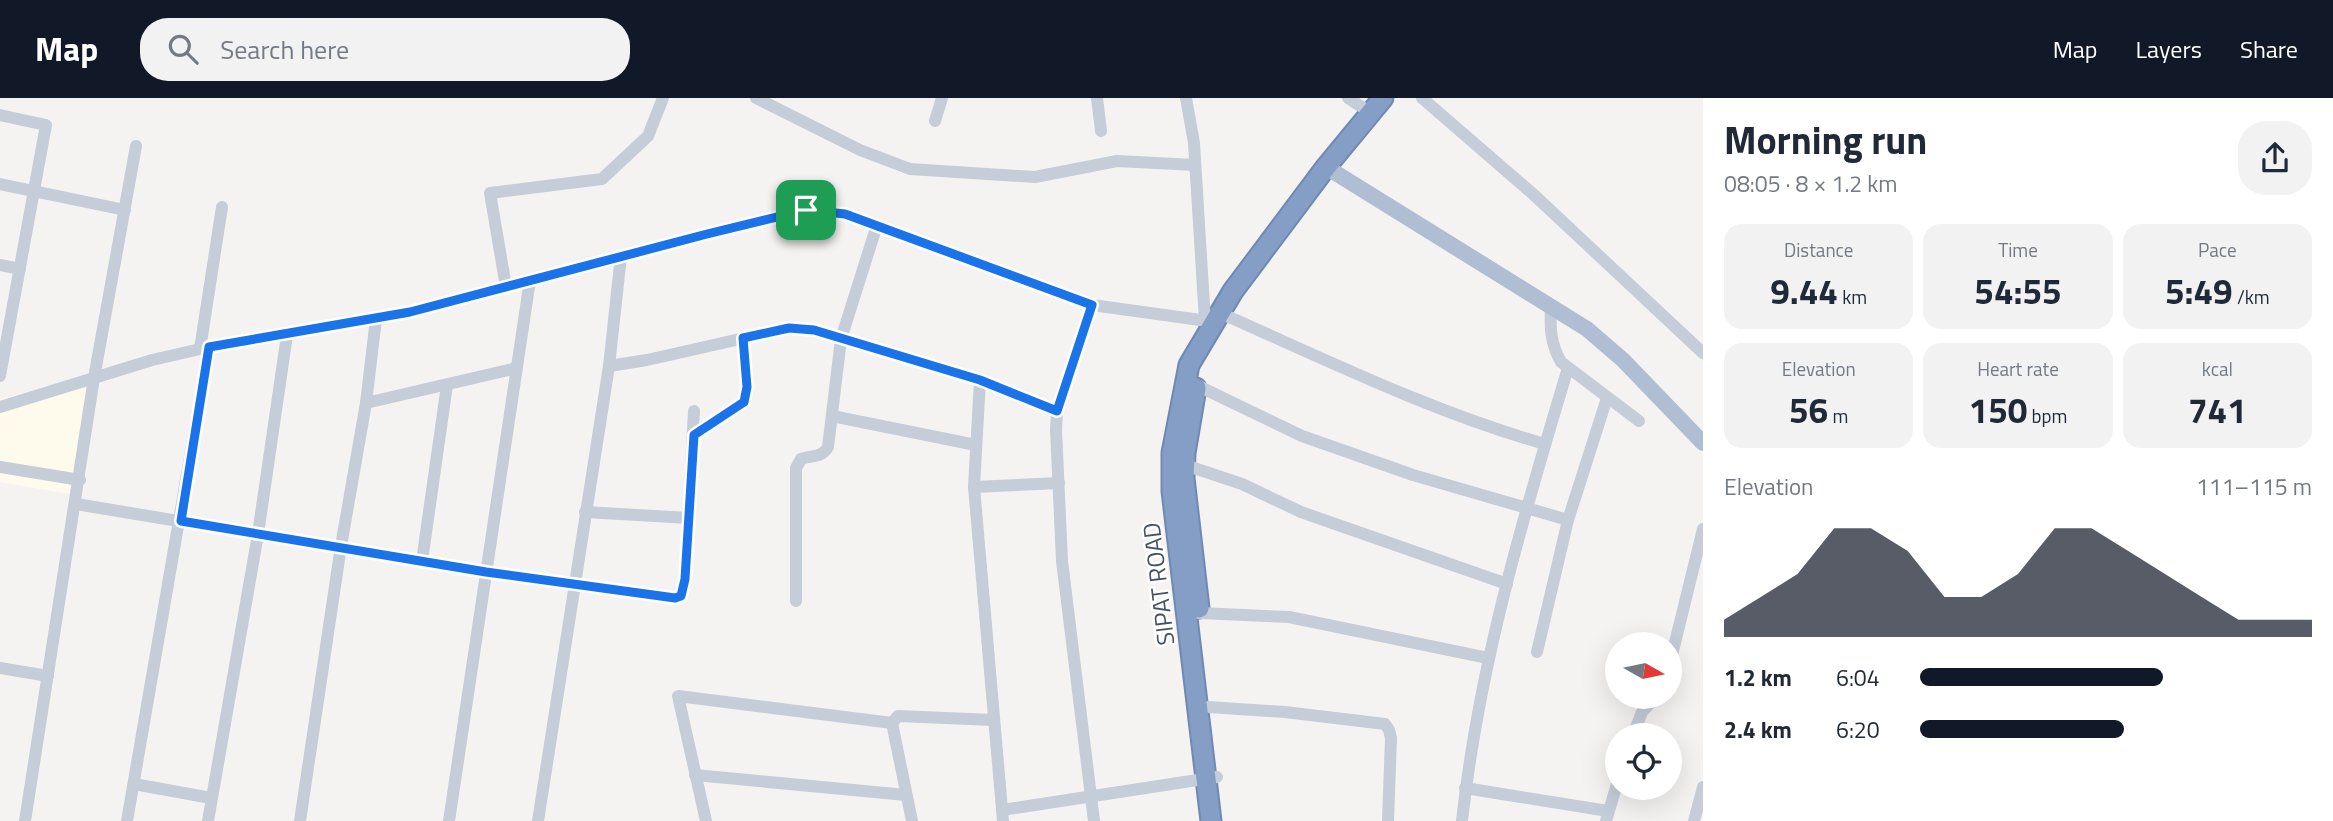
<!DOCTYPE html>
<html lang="en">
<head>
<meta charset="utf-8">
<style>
  :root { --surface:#fff; --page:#f2f2f3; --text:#1f2937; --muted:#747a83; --accent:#111827 }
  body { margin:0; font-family:"Titillium Web",sans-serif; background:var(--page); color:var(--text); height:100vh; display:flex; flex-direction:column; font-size:26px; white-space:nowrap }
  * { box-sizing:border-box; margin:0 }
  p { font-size:23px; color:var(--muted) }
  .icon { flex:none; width:38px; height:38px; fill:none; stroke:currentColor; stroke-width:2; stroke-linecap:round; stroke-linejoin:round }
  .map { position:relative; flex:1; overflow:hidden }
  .side { display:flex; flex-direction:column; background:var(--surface); width:630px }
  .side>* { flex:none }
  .needle { width:46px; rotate:99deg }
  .controls { position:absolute; left:1605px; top:534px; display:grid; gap:14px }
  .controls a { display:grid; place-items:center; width:77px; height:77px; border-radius:50%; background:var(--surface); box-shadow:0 7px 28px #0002; font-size:35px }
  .pin { position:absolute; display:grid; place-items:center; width:60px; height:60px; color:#fff; margin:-30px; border-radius:14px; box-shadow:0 4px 10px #0006 }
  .round { display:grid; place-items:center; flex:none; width:74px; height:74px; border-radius:28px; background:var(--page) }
  .overview { display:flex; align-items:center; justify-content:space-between; height:119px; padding:0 21px }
  h1 { font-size:38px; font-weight:700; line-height:52px }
  .stats { display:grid; grid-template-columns:repeat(3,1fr); gap:10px; height:119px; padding:7px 21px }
  .stats div { display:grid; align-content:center; border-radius:18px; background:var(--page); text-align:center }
  .stats b { font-size:35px; font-weight:700 }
  .stats small { font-size:19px; font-weight:400 }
  .stats p { font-size:19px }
  .chart { height:196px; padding:14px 21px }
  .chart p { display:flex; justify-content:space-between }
  .chart svg { width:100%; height:126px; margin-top:7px; fill:var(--accent); opacity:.7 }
  ul { padding:0 21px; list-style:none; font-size:23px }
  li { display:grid; grid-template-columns:112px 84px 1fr; align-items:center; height:52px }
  li i { height:18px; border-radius:9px; background:var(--accent) }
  header { display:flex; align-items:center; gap:42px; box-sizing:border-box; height:98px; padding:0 35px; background:var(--accent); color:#fff }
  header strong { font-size:33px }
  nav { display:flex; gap:38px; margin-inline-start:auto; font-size:24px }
  .search { width:490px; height:63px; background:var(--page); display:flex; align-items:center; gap:18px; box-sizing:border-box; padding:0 24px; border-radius:28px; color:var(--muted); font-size:26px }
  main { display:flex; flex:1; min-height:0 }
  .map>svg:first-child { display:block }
  .commercial { fill:#fefbed }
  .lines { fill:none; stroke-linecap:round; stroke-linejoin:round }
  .highway-casing { stroke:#7089b2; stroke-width:23 }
  .minor { stroke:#c5cdd8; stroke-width:12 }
  .major { stroke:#b0bed3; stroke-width:16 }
  .highway { stroke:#859ec6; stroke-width:19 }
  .route-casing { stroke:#fff; stroke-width:14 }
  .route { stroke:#1a73e8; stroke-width:9 }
  .labels { text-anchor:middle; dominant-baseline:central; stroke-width:5; stroke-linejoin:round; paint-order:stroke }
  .street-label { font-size:24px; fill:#475363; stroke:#fff }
</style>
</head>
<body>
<header>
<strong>Map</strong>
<div class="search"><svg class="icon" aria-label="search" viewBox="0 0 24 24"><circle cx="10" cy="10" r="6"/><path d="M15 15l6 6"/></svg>Search here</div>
<nav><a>Map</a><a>Layers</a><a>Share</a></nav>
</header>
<main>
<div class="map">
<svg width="1703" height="723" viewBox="0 0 1703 723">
  <rect width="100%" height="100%" fill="#f5f3f2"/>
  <!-- commercial -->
  <polygon class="commercial" points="100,277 82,398 0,384 0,301"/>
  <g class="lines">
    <!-- highway casing -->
    <g class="highway-casing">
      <g id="highway">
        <polyline points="1196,290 1185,355 1184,380 1199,510"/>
        <polyline points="1211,723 1172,393 1172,355 1189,267 1233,193 1326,69 1383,0"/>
      </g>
    </g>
    <!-- minor -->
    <g class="minor">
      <polyline points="756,0 860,52 910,71 1035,79 1117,63 1195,67"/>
      <polyline points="1097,0 1101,33"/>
      <polyline points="1186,0 1194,45 1205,223"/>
      <polyline points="1348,0 1371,15"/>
      <polyline points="1422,0 1533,96 1703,255"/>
      <polyline points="0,17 46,27 0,278"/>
      <polyline points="935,23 942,0"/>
      <polyline points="0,86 125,112"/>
      <polyline points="0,167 20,171"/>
      <polyline points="506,189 490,95 602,81 648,38 663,0"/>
      <polyline points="1092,207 1057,313 1056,332 1062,463 1094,723"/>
      <path d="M 1551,208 C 1550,229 1550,245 1561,264 L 1639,323"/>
      <path d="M 1220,215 C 1327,262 1432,314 1545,346"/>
      <polyline points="200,251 222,109"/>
      <polyline points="609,268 647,262 789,230 814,232 980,282 1057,313"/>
      <polyline points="980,282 974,389 1003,723"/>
      <polyline points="1192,285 1302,338 1413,377 1568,422"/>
      <polyline points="366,305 517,270"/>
      <polyline points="0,309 152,262 209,249 410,214 707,136 806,112 845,116 1092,207 1215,224"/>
      <polyline points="832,318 976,347"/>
      <polyline points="694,337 744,304 747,289 743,240"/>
      <polyline points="1179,365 1242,386 1301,414 1507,486"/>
      <polyline points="0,369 80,382"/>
      <polyline points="974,389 1059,385"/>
      <polyline points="76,406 486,474 675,500 681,498 685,481 694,313"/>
      <polyline points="585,414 689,420"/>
      <polyline points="422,463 447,287"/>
      <path d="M 796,503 L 796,370 L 801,361 C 812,357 822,360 828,349 L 841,241 L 877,127"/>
      <polyline points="1199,515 1289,519 1488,560"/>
      <polyline points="1537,554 1568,422 1607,300"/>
      <polyline points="1670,565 1703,431"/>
      <polyline points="0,570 48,578"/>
      <polyline points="1208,609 1285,614 1385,626 1389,632 1391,640 1388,723"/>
      <polyline points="892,625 898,618 993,622"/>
      <polyline points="1633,637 1642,614 1657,598"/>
      <polyline points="695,677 906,697"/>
      <polyline points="134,686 211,700"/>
      <polyline points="1465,690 1608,713"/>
      <polyline points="1002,712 1217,679"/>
      <polyline points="25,723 94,280 136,48"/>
      <polyline points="127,723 209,249"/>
      <polyline points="208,723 258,436 287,237"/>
      <polyline points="300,723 341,448 366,305 376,221"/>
      <polyline points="449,723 530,182"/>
      <polyline points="538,723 609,268 621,158"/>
      <polyline points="706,723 678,598 892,625 912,723"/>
      <path d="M 1462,723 C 1479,568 1523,419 1568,270"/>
      <polyline points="1606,723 1617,686"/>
      <polyline points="1694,723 1703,689"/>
    </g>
    <!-- major -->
    <polyline class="major" points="1326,69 1587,231 1623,262 1703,345"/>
    <!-- highway -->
    <use href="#highway" class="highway"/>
  </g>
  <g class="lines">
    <!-- route casing -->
    <g class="route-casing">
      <polygon id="route" points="806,112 845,116 1092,207 1057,313 980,282 814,232 789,230 743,240 747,289 744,304 694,337 685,481 681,498 675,500 486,474 181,423 209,249 410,214 707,136"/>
    </g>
    <!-- route -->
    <use href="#route" class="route"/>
  </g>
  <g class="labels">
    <!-- street labels -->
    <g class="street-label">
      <text transform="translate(1158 486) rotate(-97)">SIPAT ROAD</text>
    </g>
  </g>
</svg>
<div class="controls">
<a><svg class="needle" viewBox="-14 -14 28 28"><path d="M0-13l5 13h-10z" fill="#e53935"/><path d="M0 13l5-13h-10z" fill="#747a83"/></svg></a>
<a><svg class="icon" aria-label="locate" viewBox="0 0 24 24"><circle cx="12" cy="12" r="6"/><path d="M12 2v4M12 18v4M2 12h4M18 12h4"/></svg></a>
</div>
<div class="pin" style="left:806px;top:112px;background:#1e9e55"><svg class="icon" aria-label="arrive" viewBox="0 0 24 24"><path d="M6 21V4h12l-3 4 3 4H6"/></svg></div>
</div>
<section class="side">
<div class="overview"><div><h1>Morning run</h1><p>08:05 · 8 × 1.2 km</p></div><a class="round"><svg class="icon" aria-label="share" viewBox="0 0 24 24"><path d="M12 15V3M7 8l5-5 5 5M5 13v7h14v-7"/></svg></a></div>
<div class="stats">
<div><p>Distance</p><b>9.44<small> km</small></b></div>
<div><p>Time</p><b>54:55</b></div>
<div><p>Pace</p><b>5:49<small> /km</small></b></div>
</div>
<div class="stats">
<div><p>Elevation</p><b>56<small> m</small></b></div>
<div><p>Heart rate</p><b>150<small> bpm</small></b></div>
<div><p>kcal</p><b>741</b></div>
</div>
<div class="chart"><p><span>Elevation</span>111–115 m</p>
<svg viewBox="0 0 160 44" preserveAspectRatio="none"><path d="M0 44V38L10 30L20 22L30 6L40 6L50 14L60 30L70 30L80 22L90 6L100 6L110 14L120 22L130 30L140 38L150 38L160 38V44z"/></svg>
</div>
<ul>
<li><b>1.2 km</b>6:04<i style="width:62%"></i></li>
<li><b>2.4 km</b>6:20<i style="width:52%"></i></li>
</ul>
</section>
</main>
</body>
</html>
